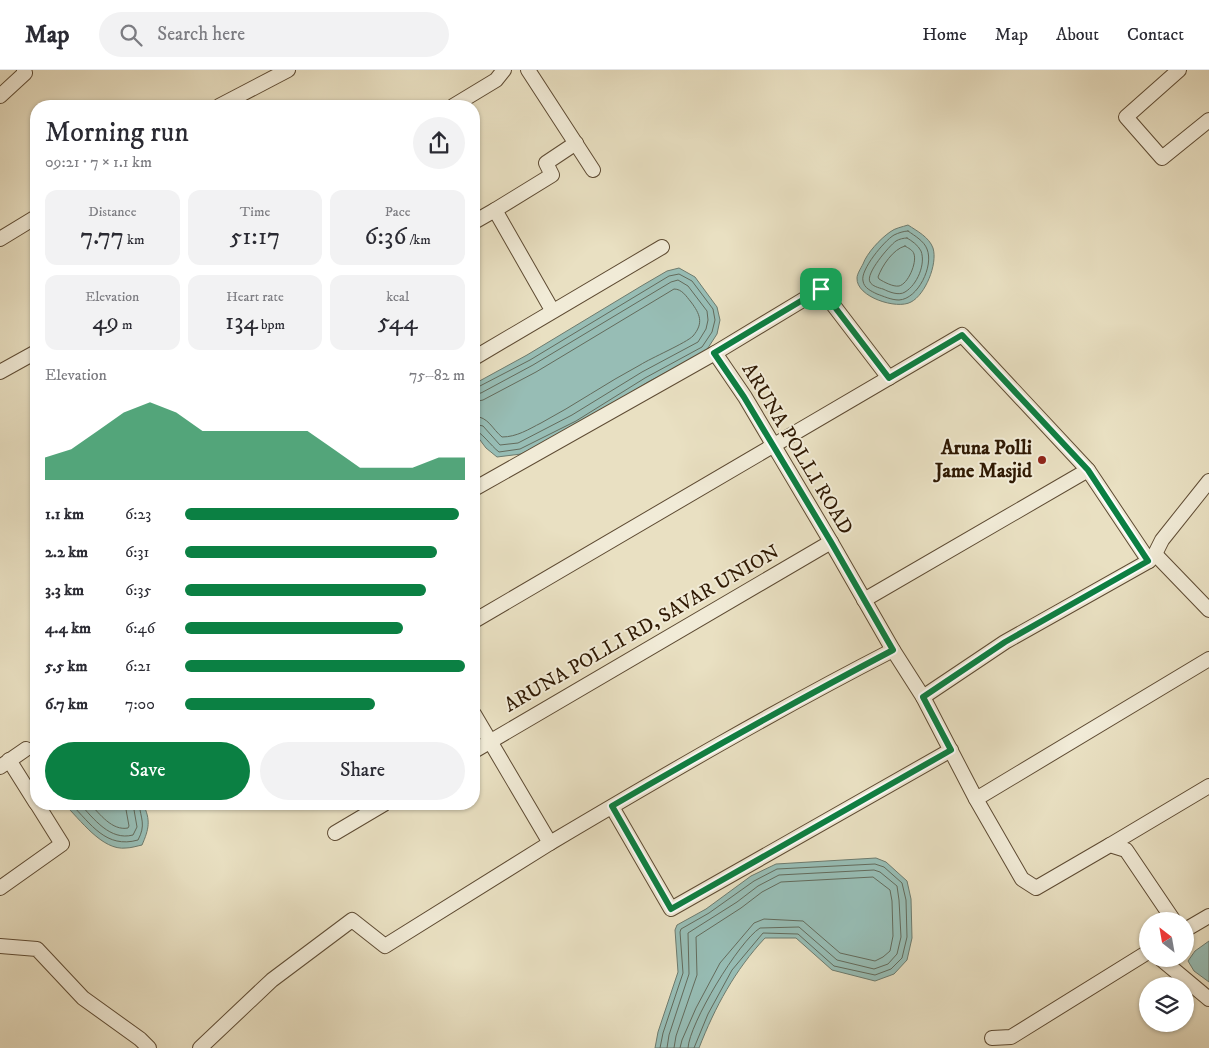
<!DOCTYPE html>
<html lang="en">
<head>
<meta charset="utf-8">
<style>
  :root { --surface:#fff; --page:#f2f2f3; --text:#2b2b33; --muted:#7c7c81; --line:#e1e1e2; --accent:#0b8043 }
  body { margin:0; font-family:"IM FELL DW Pica",serif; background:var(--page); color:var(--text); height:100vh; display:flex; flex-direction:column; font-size:19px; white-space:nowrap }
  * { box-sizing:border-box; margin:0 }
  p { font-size:16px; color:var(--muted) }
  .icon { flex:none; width:28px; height:28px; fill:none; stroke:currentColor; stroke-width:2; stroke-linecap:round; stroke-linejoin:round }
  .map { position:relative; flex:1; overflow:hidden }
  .details { position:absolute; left:30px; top:30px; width:450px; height:710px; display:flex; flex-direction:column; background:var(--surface); border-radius:20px; box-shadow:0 1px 4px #0004 }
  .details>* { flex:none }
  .needle { width:32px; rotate:329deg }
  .tools { position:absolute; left:1139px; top:842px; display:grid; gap:10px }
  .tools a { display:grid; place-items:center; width:55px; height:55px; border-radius:50%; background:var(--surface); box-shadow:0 1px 4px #0004; font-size:25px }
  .pin { position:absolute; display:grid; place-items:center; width:42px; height:42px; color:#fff; margin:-21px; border-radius:10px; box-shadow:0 2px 8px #0006 }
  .round { display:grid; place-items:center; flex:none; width:52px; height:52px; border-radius:26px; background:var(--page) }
  .overview { display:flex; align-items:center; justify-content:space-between; height:85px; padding:0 15px }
  h1 { font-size:28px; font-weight:600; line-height:38px }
  .metrics { display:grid; grid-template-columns:repeat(3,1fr); gap:8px; height:85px; padding:5px 15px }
  .metrics div { display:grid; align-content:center; border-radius:12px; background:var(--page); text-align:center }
  .metrics b { font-size:25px; font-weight:600 }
  .metrics small { font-size:14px; font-weight:400 }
  .metrics p { font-size:14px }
  .chart { height:140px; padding:10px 15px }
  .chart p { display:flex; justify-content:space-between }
  .chart svg { width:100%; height:90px; margin-top:5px; fill:var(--accent); opacity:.7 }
  .action { display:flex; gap:10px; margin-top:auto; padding:10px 15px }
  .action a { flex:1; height:58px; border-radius:30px; background:var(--accent); color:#fff; font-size:20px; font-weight:600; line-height:58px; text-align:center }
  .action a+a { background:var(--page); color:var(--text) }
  ul { padding:0 15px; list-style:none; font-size:16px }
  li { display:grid; grid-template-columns:80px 60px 1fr; align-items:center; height:38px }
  li i { height:12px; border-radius:6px; background:var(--accent) }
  header { display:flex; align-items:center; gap:30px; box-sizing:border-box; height:70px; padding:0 25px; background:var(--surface); border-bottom:1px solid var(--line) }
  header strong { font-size:24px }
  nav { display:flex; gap:28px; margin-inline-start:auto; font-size:18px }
  .search { width:350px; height:45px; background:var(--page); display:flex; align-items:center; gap:12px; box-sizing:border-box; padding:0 18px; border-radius:28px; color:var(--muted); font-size:19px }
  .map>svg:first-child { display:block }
  .water { fill:#97bdb5; stroke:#6d7b6e }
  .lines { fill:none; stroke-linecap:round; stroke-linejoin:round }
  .shore { stroke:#636b5c; stroke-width:1 }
  .minor-casing { stroke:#5e4b33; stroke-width:16 }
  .minor { stroke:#f1ebd7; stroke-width:14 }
  .route-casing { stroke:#fff; stroke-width:10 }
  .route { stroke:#0b8043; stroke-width:6 }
  .poi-dot { fill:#8f2418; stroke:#f1ebd7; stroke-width:2 }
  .labels { text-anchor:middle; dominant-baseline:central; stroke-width:4; stroke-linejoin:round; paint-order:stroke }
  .poi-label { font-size:20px; font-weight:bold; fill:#2f1903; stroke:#f1ebd7; text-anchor:end }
  .street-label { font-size:20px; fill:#2f1903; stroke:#f1ebd7 }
</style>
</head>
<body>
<header>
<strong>Map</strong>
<div class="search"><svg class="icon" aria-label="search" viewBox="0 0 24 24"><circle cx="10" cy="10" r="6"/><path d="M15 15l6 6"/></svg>Search here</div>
<nav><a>Home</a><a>Map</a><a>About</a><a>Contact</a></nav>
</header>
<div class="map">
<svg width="1209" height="978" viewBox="0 0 1209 978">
  <rect width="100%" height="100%" fill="#e9e0c2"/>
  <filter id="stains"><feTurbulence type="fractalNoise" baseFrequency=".004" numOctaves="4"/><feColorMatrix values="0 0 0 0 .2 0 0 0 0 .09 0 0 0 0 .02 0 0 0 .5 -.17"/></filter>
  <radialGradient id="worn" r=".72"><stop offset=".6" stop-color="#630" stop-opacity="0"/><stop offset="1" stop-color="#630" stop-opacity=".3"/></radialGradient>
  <!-- water -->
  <g class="water">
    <path d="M 908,155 C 917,161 929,167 933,178 C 938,194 925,225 911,232 C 897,240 856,227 857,208 C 857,204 861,198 863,194 C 867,183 880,169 890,162 C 895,158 902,157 908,155 Z"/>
    <polygon points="679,198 695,207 717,237 720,250 717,264 706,281 648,312 578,355 521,384 497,387 486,378 474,362 474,314 527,285 643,215 667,201"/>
    <path d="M 64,734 L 143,734 C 151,750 149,759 142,775 C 137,776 131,778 126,778 C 102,781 80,749 64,734 Z"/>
    <path d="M 876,788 L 886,792 L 907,811 L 911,829 L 912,868 L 907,890 L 894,904 L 875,911 L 832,900 L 796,868 L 765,868 C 735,900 715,937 699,978 L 655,978 L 658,962 L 678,902 L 675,860 L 677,855 L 706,839 L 751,806 L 776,794 Z"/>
    <polygon points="1209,871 1209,912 1194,901 1188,891 1195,881"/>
  </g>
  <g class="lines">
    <!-- shore -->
    <g class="shore">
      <path d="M 908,161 C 915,166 924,171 927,179 C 934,196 918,229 899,230 C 891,230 883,226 877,224 C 871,221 864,218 863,211 C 860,200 884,171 894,165 C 898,163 904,161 908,161 Z"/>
      <path d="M 907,168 C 912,171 918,175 921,181 C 926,194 917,215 905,222 C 899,226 889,222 883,219 C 879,218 872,216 870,212 C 865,204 889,176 896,171 C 899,169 904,168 907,168 Z"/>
      <path d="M 905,176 C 908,178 913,180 914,184 C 917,193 908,214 899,216 C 893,217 884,212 879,209 L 878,207 C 882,196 893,179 905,176 Z"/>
      <path d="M 474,318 L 478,317 L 530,290 L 669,206 L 679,204 L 692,211 L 713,239 L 715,250 L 712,262 L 702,277 L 645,308 L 576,351 L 520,379 L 499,382 C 491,376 481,361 474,360"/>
      <polyline points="474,324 481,323 533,295 671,212 678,210 688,216 707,241 708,250 706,259 698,272 642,302 572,345 518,373 500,375 483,356 474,354"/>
      <path d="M 474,332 L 483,330 L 536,302 L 674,219 C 682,219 686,226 691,232 C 700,244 704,253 693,266 C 686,273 651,288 640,295 C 606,313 575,335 541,353 C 529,359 517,367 502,367 C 492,359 489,347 474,346"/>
      <path d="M 71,734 C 91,754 106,779 138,770 C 146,755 141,749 139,734"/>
      <path d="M 80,734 C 94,749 110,771 133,765 L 137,757 L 133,734"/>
      <path d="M 90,734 C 100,744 112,761 128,758 L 129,756 L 125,734"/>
      <polyline points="660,978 663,963 683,903 680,862 681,859 709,843 754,811 777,799 875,794 884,797 902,813 906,830 907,867 902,888 891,899 875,905 834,896 798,864 763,863 732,900 708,944 694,978"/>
      <path d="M 667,978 L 669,965 L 689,904 L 688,863 L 737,832 L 758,816 L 779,805 L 874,800 L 880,802 L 897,816 L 899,830 L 901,867 L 897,884 L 888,894 L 874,899 L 837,890 L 799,857 L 760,858 C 739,871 689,954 688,978"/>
      <polyline points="674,978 676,966 697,905 696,867 741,838 762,822 781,812 873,807 890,820 892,831 893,866 890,881 883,887 875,891 840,883 803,851 764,849 754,853 720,893 696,938 682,970 680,978"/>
    </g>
    <!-- minor casing -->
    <g class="minor-casing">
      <g id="minor">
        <polyline points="528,0 593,100"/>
        <polyline points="1179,0 1126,47 1162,88 1209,50"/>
        <polyline points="0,26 25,3 24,0"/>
        <polyline points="219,36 288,0"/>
        <polyline points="453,36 496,10 504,0"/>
        <polyline points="495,140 552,105 546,93 576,73"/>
        <polyline points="474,152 495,140 552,240"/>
        <polyline points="0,169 36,147"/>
        <polyline points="715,283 821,219 889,308"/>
        <polyline points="474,288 662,177"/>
        <polyline points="0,302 36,282"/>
        <polyline points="474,419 715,283 745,327 831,472 893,580"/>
        <polyline points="1155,484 1162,470 1209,411"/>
        <polyline points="864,530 1088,400 1149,491"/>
        <polyline points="474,551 962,265 1088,400"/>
        <polyline points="923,627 1005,572 1149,491 1155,484 1209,540"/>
        <path d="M 474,644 L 550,773 C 663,706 776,640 893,580 L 923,627 L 976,729 L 1022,809 L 1036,818 L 1110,775 L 1126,780 L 1174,851"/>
        <polyline points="474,681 831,472"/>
        <polyline points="9,690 36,733"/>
        <polyline points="0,697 26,679"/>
        <polyline points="976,729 1209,589"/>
        <polyline points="612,737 671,839 951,680"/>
        <polyline points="335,763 384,734"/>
        <polyline points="1110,775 1209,716"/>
        <polyline points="0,818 62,774 37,734"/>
        <polyline points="1185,860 1209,846"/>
        <polyline points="0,876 37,879 83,928 140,969 149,978"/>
        <polyline points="1161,889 1209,929"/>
        <polyline points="992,968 1011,967 1148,882"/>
        <polyline points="200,978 272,910 352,850 385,876 550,773"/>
      </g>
    </g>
    <!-- minor -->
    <use href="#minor" class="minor"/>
  </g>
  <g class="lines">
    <!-- route casing -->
    <g class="route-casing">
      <path id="route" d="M 821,219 L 889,308 L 962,265 L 1088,400 L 1148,491 L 1005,572 L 923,627 L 951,680 L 671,839 L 612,736 C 705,682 798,630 893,580 L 831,472 L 744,327 L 714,283 Z"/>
    </g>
    <!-- route -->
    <use href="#route" class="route"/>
  </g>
  <!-- markers -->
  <circle class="poi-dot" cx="1042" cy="390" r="5"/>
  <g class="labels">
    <!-- poi labels -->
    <g class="poi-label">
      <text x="1032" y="378">Aruna Polli<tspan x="1032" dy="23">Jame Masjid</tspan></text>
    </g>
    <!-- street labels -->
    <g class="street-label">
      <text transform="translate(797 379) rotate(59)">ARUNA POLLI ROAD</text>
      <text transform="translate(642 559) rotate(-30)">ARUNA POLLI RD, SAVAR UNION</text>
    </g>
  </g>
  <rect width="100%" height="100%" filter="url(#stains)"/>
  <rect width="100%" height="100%" fill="url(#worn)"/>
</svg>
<div class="tools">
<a><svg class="needle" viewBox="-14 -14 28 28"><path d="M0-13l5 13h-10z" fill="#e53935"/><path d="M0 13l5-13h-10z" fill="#7c7c81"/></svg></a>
<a><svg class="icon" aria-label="layers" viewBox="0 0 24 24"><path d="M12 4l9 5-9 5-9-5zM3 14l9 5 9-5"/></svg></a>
</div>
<div class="pin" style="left:821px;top:219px;background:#1e9e55"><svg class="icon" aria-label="arrive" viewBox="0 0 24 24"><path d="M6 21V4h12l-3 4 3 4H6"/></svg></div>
<section class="details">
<div class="overview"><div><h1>Morning run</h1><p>09:21 · 7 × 1.1 km</p></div><a class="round"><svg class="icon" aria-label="share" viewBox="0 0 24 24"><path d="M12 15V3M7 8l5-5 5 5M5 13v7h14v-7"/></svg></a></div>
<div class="metrics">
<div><p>Distance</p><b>7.77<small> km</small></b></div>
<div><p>Time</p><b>51:17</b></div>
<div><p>Pace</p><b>6:36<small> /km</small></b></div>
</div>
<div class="metrics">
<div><p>Elevation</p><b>49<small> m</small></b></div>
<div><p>Heart rate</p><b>134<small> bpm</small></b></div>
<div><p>kcal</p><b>544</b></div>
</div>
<div class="chart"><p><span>Elevation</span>75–82 m</p>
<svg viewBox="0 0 160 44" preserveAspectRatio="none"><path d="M0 44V33L10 29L20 20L30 11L40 6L50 11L60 20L70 20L80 20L90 20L100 20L110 29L120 38L130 38L140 38L150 33L160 33V44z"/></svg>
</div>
<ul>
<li><b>1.1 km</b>6:23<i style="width:98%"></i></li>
<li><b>2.2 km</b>6:31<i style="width:90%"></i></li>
<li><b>3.3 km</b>6:35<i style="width:86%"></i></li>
<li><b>4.4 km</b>6:46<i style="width:78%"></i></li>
<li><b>5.5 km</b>6:21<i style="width:100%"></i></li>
<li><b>6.7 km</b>7:00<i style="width:68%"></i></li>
</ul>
<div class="action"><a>Save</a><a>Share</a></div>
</section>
</div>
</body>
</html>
